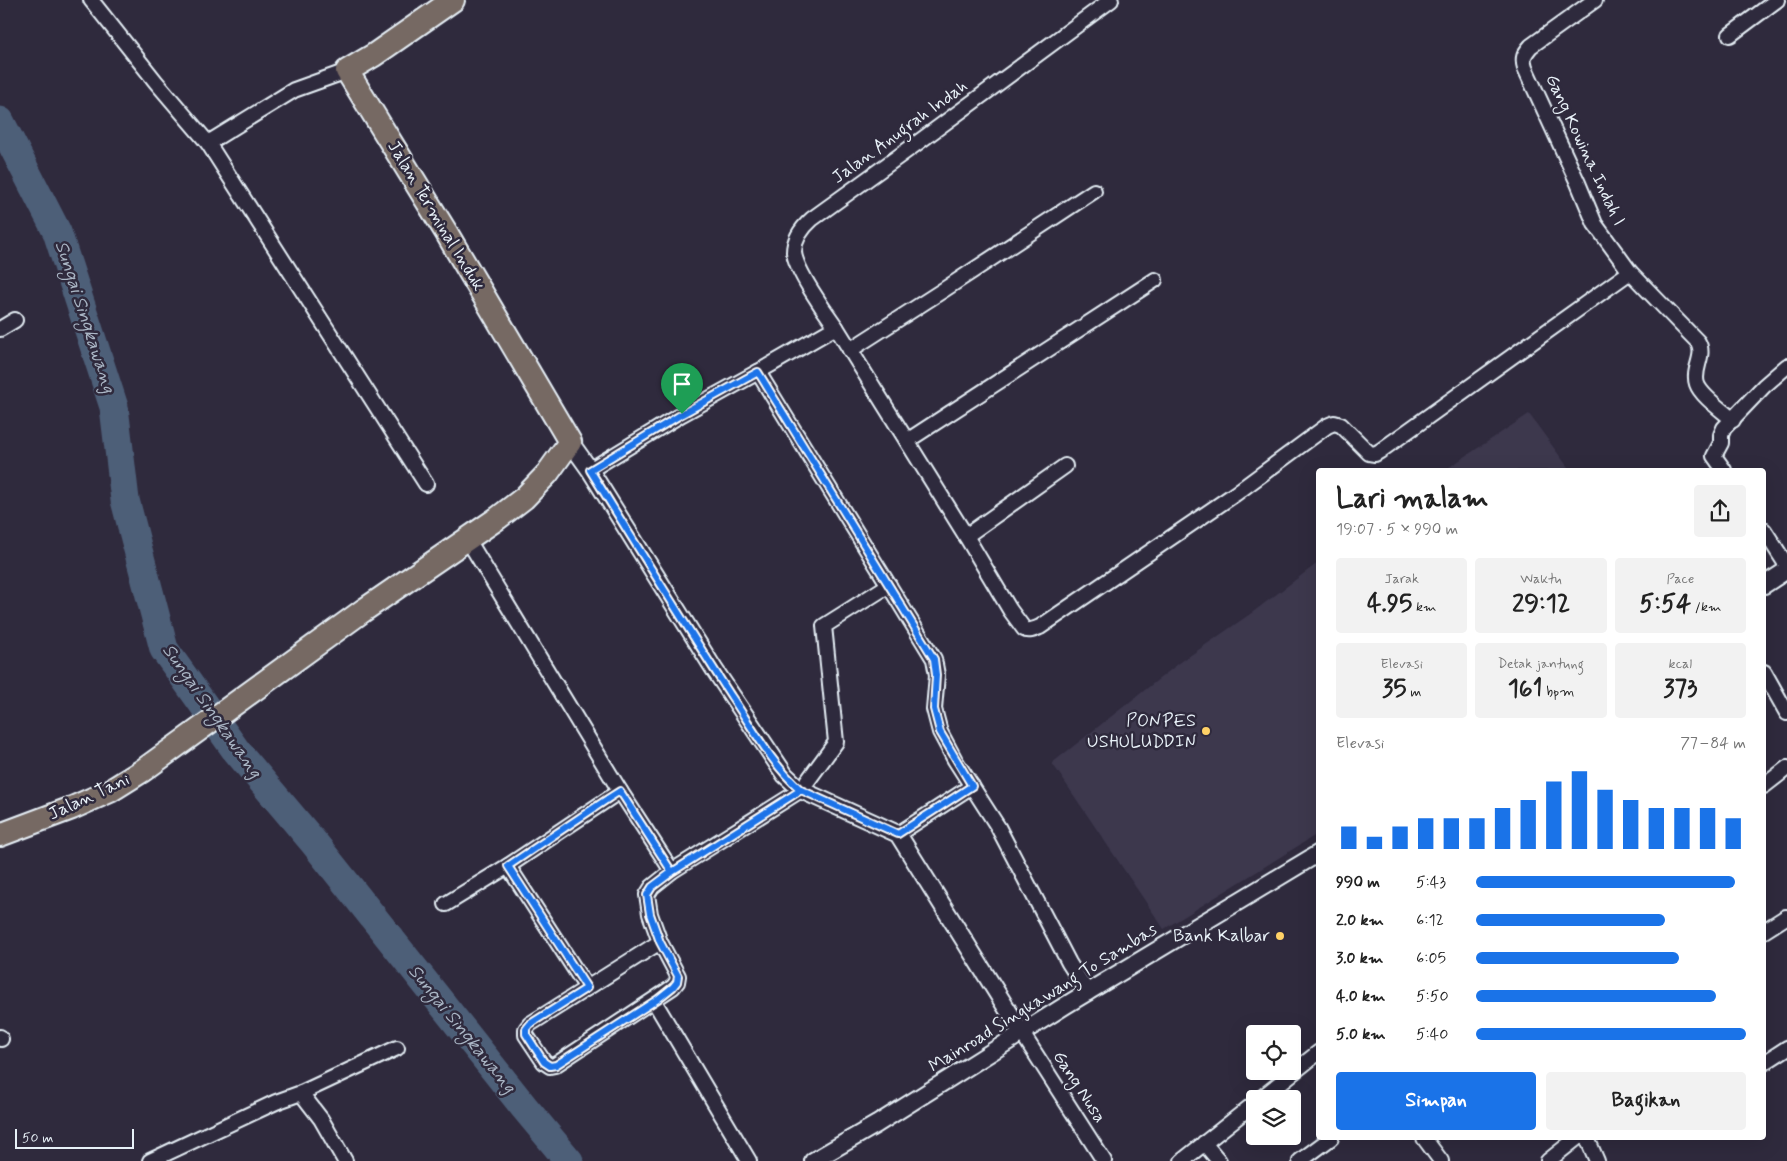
<!DOCTYPE html>
<html lang="id">
<head>
<meta charset="utf-8">
<style>
  :root { --surface:#fff; --page:#f2f2f2; --text:#222; --muted:#767676; --accent:#1a73e8 }
  body { margin:0; font-family:Mynerve,sans-serif; background:var(--page); color:var(--text); height:100vh; display:flex; flex-direction:column; font-size:19px; white-space:nowrap }
  * { box-sizing:border-box; margin:0 }
  p { font-size:16px; color:var(--muted) }
  .icon { flex:none; width:28px; height:28px; fill:none; stroke:currentColor; stroke-width:2; stroke-linecap:round; stroke-linejoin:round }
  .map { position:relative; flex:1; overflow:hidden }
  .details { position:absolute; left:1316px; top:468px; width:450px; height:672px; display:flex; flex-direction:column; background:var(--surface); border-radius:5px; box-shadow:0 5px 20px #0002 }
  .details>* { flex:none }
  .controls { position:absolute; left:1246px; top:1025px; display:grid; gap:10px }
  .controls a { display:grid; place-items:center; width:55px; height:55px; border-radius:5px; background:var(--surface); box-shadow:0 5px 20px #0002; font-size:25px }
  .scale { position:absolute; left:15px; bottom:12px; width:119px; box-sizing:border-box; padding-left:5px; border:2px solid #e8f1f8; border-top:0; font-size:14px; line-height:18px; white-space:nowrap; color:#e8f1f8; -webkit-text-stroke:4px #2f2a3d; paint-order:stroke }
  .pin { position:absolute; display:grid; place-items:center; width:42px; height:42px; color:#fff; margin:-51px -21px; border-radius:50% 50% 50% 0; rotate:-45deg; box-shadow:0 0 5px #0007 }
  .pin .icon { rotate:45deg }
  .round { display:grid; place-items:center; flex:none; width:52px; height:52px; border-radius:5px; background:var(--page) }
  .headline { display:flex; align-items:center; justify-content:space-between; height:85px; padding:0 20px }
  h1 { font-size:28px; font-weight:700; line-height:38px }
  .figures { display:grid; grid-template-columns:repeat(3,1fr); gap:8px; height:85px; padding:5px 20px }
  .figures div { display:grid; align-content:center; border-radius:5px; background:var(--page); text-align:center }
  .figures b { font-size:25px; font-weight:700 }
  .figures small { font-size:14px; font-weight:400 }
  .figures p { font-size:14px }
  .chart { height:140px; padding:10px 20px }
  .chart p { display:flex; justify-content:space-between }
  .chart svg { width:100%; height:90px; margin-top:5px; stroke:var(--accent); stroke-width:6 }
  .action { display:flex; gap:10px; margin-top:auto; padding:10px 20px }
  .action a { flex:1; height:58px; border-radius:5px; background:var(--accent); color:#fff; font-size:20px; font-weight:700; line-height:58px; text-align:center }
  .action a+a { background:var(--page); color:var(--text) }
  ul { padding:0 20px; list-style:none; font-size:16px }
  li { display:grid; grid-template-columns:80px 60px 1fr; align-items:center; height:38px }
  li i { height:12px; border-radius:6px; background:var(--accent) }
  .map>svg:first-child { display:block }
  .built { fill:#3d384e }
  .lines { fill:none; stroke-linecap:round; stroke-linejoin:round }
  .river { stroke:#4d5e78; stroke-width:29 }
  .minor-casing { stroke:#e8f1f8; stroke-width:18 }
  .tertiary-casing { stroke:#e8f1f8; stroke-width:20 }
  .trunk-casing { stroke:#e8f1f8; stroke-width:26 }
  .minor { stroke:#2f2a3d; stroke-width:14 }
  .tertiary { stroke:#2f2a3d; stroke-width:16 }
  .trunk { stroke:#766964; stroke-width:22 }
  .route-casing { stroke:#fff; stroke-width:10 }
  .route { stroke:#1a73e8; stroke-width:6 }
  .poi-dot { fill:#ffd166; stroke:#2f2a3d; stroke-width:2 }
  .labels { text-anchor:middle; dominant-baseline:central; stroke-width:5; stroke-linejoin:round; paint-order:stroke }
  .street-label { font-size:18px; fill:#e8f1f8; stroke:#2f2a3d }
  .poi-label { font-size:18px; fill:#e8f1f8; stroke:#2f2a3d; text-anchor:end }
  .water-label { font-size:19px; font-style:italic; fill:#aab6c5; stroke:#2f2a3d }
</style>
</head>
<body>
<div class="map">
<svg width="1787" height="1161" viewBox="0 0 1787 1161">
  <rect width="100%" height="100%" fill="#2f2a3d"/>
  <filter id="ink" filterUnits="userSpaceOnUse"><feTurbulence type="fractalNoise" baseFrequency=".02" numOctaves="2"/><feDisplacementMap in="SourceGraphic" scale="10" xChannelSelector="R" yChannelSelector="G"/><feConvolveMatrix kernelMatrix="1 2 1 2 8 2 1 2 1" color-interpolation-filters="sRGB"/></filter>
  <g filter="url(#ink)">
    <!-- built -->
    <g class="built">
      <polygon points="1529,414 1570,470 1445,470"/>
      <polygon points="1319,562 1319,833 1164,929 1052,763 1178,664 1253,612"/>
    </g>
    <g class="lines">
      <!-- river -->
      <polyline class="river" points="0,121 57,232 114,407 125,500 164,649 235,749 315,844 524,1107 569,1161"/>
      <!-- minor casing -->
      <g class="minor-casing">
        <g id="minor">
          <polyline points="91,0 156,82 208,143 294,90 347,71"/>
          <path d="M 1595,0 L 1531,46 C 1524,54 1522,58 1525,68 L 1578,183 L 1595,224 L 1630,272 L 1698,342 C 1706,356 1692,369 1697,384 C 1701,396 1723,411 1733,420"/>
          <polyline points="1730,35 1777,0"/>
          <polyline points="208,143 426,484"/>
          <path d="M 836,327 C 825,312 795,269 794,252 C 794,239 803,227 812,219 L 920,141 L 1111,0"/>
          <polyline points="0,329 15,320"/>
          <polyline points="850,350 945,289 1094,191"/>
          <path d="M 758,372 L 836,327 L 966,536 L 1010,610 L 1024,629 C 1029,632 1035,629 1040,627 L 1235,494 L 1327,426 L 1334,423 L 1341,425 L 1369,453 L 1375,454 L 1380,451 L 1630,272"/>
          <polyline points="907,441 1155,280"/>
          <polyline points="590,470 682,414 758,372 934,659 937,675 934,709 940,732 955,760 998,827 1069,963 1088,993"/>
          <polyline points="1724,470 1714,456 1721,443 1721,435 1724,428 1764,386 1787,366"/>
          <polyline points="1764,530 1787,566"/>
          <polyline points="966,536 1065,466"/>
          <polyline points="468,540 620,791"/>
          <polyline points="1764,672 1787,713"/>
          <polyline points="1764,786 1787,768"/>
          <polyline points="898,834 972,786"/>
          <polyline points="508,866 587,988"/>
          <polyline points="446,904 508,866 620,791 672,871"/>
          <polyline points="1764,931 1786,917"/>
          <polyline points="660,942 678,976 677,982 673,987 555,1065 550,1066 544,1062 526,1035 526,1029 530,1024 660,942 650,914 648,901 647,895 652,887 672,871 801,790 836,742 824,626 889,585"/>
          <polyline points="654,1001 749,1161"/>
          <polyline points="1022,1033 1104,1161"/>
          <polyline points="0,1037 1,1039"/>
          <polyline points="1764,1063 1787,1048"/>
          <polyline points="301,1093 397,1048"/>
          <polyline points="1260,1099 1319,1052"/>
          <polyline points="1424,1138 1441,1161"/>
          <polyline points="1587,1138 1597,1161"/>
          <polyline points="1204,1143 1219,1161"/>
          <polyline points="150,1161 276,1102 301,1093 321,1119 345,1161"/>
          <polyline points="1182,1161 1255,1103"/>
          <polyline points="1300,1161 1331,1138"/>
          <polyline points="1548,1161 1577,1138"/>
        </g>
      </g>
      <!-- tertiary casing -->
      <g class="tertiary-casing">
        <g id="tertiary">
          <polyline points="570,442 590,470 714,669 785,775 801,790 898,834 1022,1033"/>
          <polyline points="1764,585 1787,570"/>
          <polyline points="813,1161 877,1124 1066,1005 1319,853"/>
        </g>
      </g>
      <!-- trunk casing -->
      <g class="trunk-casing">
        <polyline id="trunk" points="0,835 72,808 110,791 142,771 364,610 498,518 524,498 547,474 570,442 446,232 347,71 374,55 453,0"/>
      </g>
      <!-- minor -->
      <use href="#minor" class="minor"/>
      <!-- tertiary -->
      <use href="#tertiary" class="tertiary"/>
      <!-- trunk -->
      <use href="#trunk" class="trunk"/>
    </g>
  </g>
  <g class="lines" filter="url(#ink)">
    <!-- route casing -->
    <g class="route-casing">
      <path id="route" d="M 682,414 L 590,470 C 637,546 683,621 731,696 C 752,727 772,765 801,790 L 672,872 L 652,887 L 647,895 L 650,914 L 660,942 L 678,976 L 677,982 L 673,987 L 658,999 L 556,1065 L 550,1066 L 544,1062 L 526,1034 L 526,1029 L 530,1024 L 587,988 L 508,866 L 609,798 L 620,791 L 672,872 L 801,790 L 898,834 L 972,786 L 940,732 L 934,709 L 936,675 L 934,659 L 758,372 L 682,414"/>
    </g>
    <!-- route -->
    <use href="#route" class="route"/>
  </g>
  <!-- markers -->
  <g class="poi-dot">
    <circle cx="1206" cy="731" r="5"/>
    <circle cx="1280" cy="936" r="5"/>
  </g>
  <g class="labels">
    <!-- street labels -->
    <g class="street-label">
      <text transform="translate(900 132) rotate(-36)">Jalan Anugrah Indah</text>
      <text transform="translate(1585 150) rotate(65)">Gang Kowina Indah I</text>
      <text transform="translate(436 216) rotate(59)">Jalan Terminal Induk</text>
      <text transform="translate(89 797) rotate(-25)">Jalan Tani</text>
      <text transform="translate(1043 998) rotate(-32)">Mainroad Singkawang To Sambas</text>
      <text transform="translate(1079 1087) rotate(57)">Gang Nusa</text>
    </g>
    <!-- poi labels -->
    <g class="poi-label">
      <text x="1196" y="721">PONPES<tspan x="1196" dy="21">USHULUDDIN</tspan></text>
      <text x="1270" y="936">Bank Kalbar</text>
    </g>
    <!-- water labels -->
    <g class="water-label">
      <text transform="translate(85 317) rotate(72)">Sungai Singkawang</text>
      <text transform="translate(212 711) rotate(55)">Sungai Singkawang</text>
      <text transform="translate(462 1029) rotate(51)">Sungai Singkawang</text>
    </g>
  </g>
</svg>
<div class="controls">
<a><svg class="icon" aria-label="locate" viewBox="0 0 24 24"><circle cx="12" cy="12" r="6"/><path d="M12 2v4M12 18v4M2 12h4M18 12h4"/></svg></a>
<a><svg class="icon" aria-label="layers" viewBox="0 0 24 24"><path d="M12 4l9 5-9 5-9-5zM3 14l9 5 9-5"/></svg></a>
</div>
<div class="scale">50 m</div>
<div class="pin" style="left:682px;top:414px;background:#1e9e55"><svg class="icon" aria-label="arrive" viewBox="0 0 24 24"><path d="M6 21V4h12l-3 4 3 4H6"/></svg></div>
<section class="details">
<div class="headline"><div><h1>Lari malam</h1><p>19:07 · 5 × 990 m</p></div><a class="round"><svg class="icon" aria-label="share" viewBox="0 0 24 24"><path d="M12 15V3M7 8l5-5 5 5M5 13v7h14v-7"/></svg></a></div>
<div class="figures">
<div><p>Jarak</p><b>4.95<small> km</small></b></div>
<div><p>Waktu</p><b>29:12</b></div>
<div><p>Pace</p><b>5:54<small> /km</small></b></div>
</div>
<div class="figures">
<div><p>Elevasi</p><b>35<small> m</small></b></div>
<div><p>Detak jantung</p><b>161<small> bpm</small></b></div>
<div><p>kcal</p><b>373</b></div>
</div>
<div class="chart"><p><span>Elevasi</span>77–84 m</p>
<svg viewBox="0 0 160 44" preserveAspectRatio="none"><path d="M5 44V33M15 44V38M25 44V33M35 44V29M45 44V29M55 44V29M65 44V24M75 44V20M85 44V11M95 44V6M105 44V15M115 44V20M125 44V24M135 44V24M145 44V24M155 44V29"/></svg>
</div>
<ul>
<li><b>990 m</b>5:43<i style="width:96%"></i></li>
<li><b>2.0 km</b>6:12<i style="width:70%"></i></li>
<li><b>3.0 km</b>6:05<i style="width:75%"></i></li>
<li><b>4.0 km</b>5:50<i style="width:89%"></i></li>
<li><b>5.0 km</b>5:40<i style="width:100%"></i></li>
</ul>
<div class="action"><a>Simpan</a><a>Bagikan</a></div>
</section>
</div>
</body>
</html>
